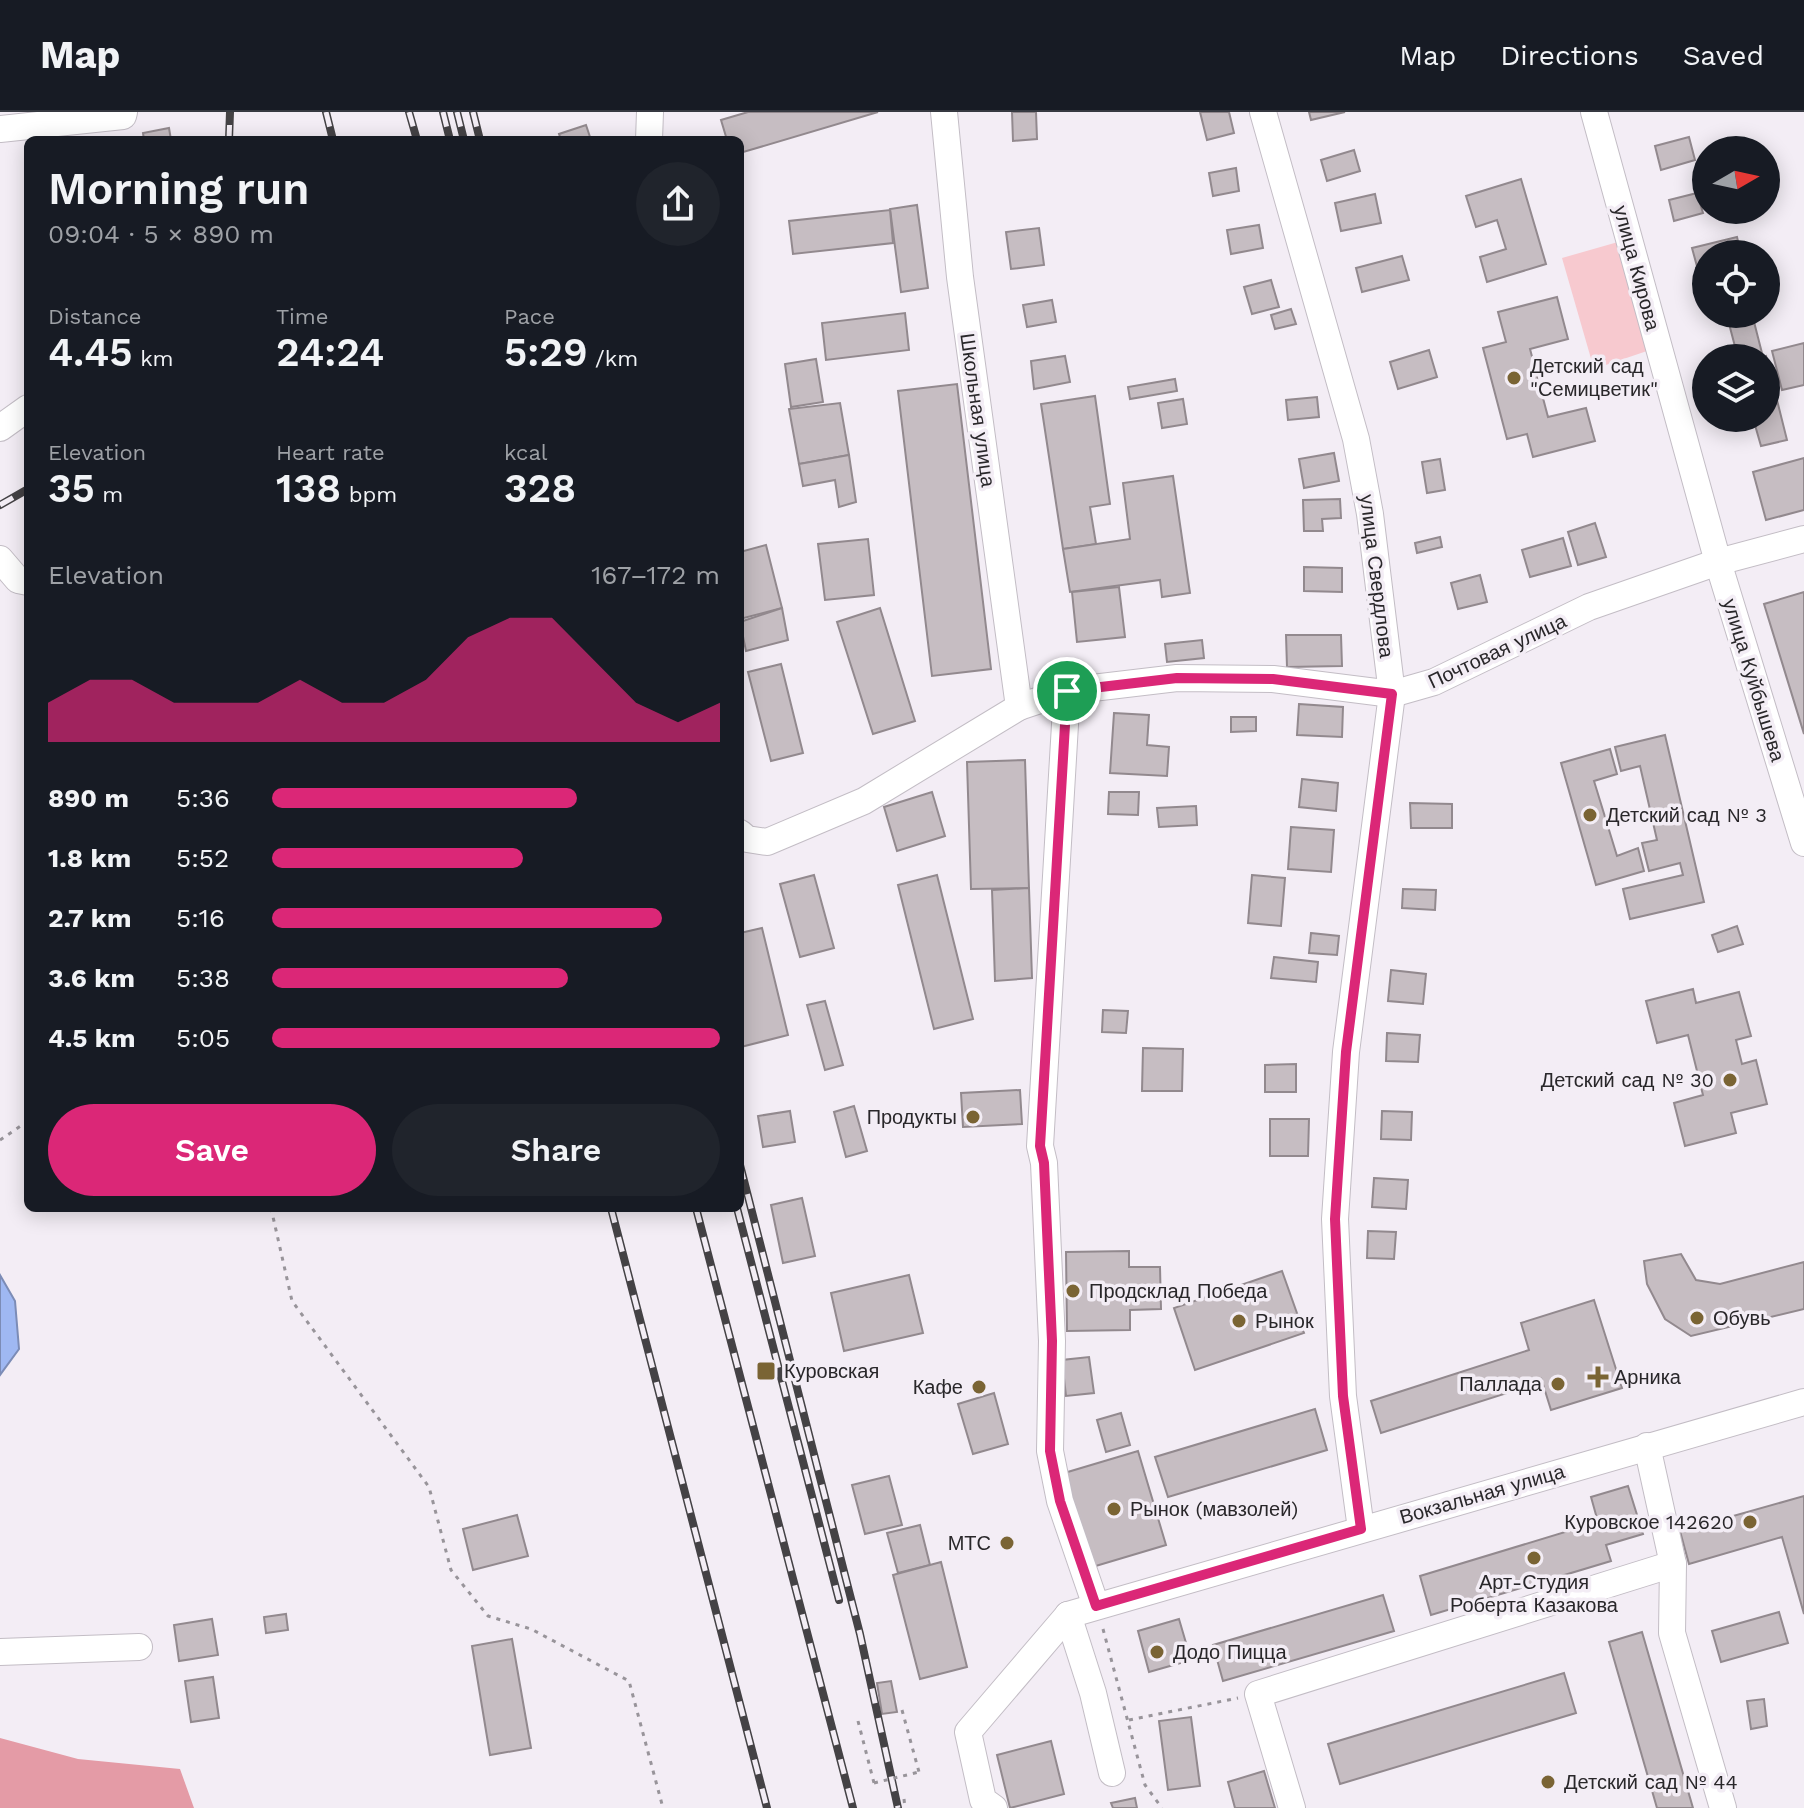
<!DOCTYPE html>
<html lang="en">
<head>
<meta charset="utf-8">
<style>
  :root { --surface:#171b24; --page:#20242c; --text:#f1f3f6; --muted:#9ea1a6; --line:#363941; --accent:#db2777 }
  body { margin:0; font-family:"Work Sans",sans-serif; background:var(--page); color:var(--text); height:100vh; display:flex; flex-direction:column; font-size:30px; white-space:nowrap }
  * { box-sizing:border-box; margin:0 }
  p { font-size:26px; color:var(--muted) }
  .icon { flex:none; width:44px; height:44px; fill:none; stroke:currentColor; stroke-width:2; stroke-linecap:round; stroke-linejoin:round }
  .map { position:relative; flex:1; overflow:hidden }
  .drawer { position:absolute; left:24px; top:24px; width:720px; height:1076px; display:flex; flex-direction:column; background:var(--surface); border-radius:12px; box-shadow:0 4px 20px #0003 }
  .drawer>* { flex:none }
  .needle { width:52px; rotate:81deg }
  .tools { position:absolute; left:1692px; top:24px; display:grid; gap:16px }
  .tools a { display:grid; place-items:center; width:88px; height:88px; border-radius:50%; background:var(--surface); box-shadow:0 4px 20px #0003; font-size:40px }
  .pin { position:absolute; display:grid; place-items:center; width:68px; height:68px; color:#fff; margin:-34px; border:4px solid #fff; border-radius:50%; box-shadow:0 2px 8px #0007 }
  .round { display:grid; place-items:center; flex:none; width:84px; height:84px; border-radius:42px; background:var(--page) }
  .head { display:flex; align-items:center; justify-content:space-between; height:136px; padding:0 24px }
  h1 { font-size:44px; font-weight:600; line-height:60px }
  .stats { display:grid; grid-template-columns:repeat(3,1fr); gap:12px; height:136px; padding:8px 24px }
  .stats div { display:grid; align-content:center }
  .stats b { font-size:40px; font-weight:600 }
  .stats small { font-size:22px; font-weight:400 }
  .stats p { font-size:22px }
  .chart { height:224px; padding:16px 24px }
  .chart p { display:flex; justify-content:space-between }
  .chart svg { width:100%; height:144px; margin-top:8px; fill:var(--accent); opacity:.7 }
  .primary-button { display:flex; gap:16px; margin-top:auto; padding:16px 24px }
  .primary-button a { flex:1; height:92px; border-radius:48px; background:var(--accent); color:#fff; font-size:32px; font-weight:600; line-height:92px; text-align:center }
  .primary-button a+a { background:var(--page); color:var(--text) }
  ul { padding:0 24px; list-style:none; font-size:26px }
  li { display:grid; grid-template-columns:128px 96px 1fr; align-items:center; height:60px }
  li i { height:20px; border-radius:10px; background:var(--accent) }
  header { display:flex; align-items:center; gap:48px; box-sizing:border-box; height:112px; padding:0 40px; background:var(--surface); border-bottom:2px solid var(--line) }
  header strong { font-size:38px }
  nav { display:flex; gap:44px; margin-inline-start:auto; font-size:28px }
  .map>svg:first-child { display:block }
  .green { fill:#f7c9cf }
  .forest { fill:#e49ba6 }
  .water { fill:#9fb8f2; stroke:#7c8cb6; stroke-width:2 }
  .building { fill:#c6bdc2; stroke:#92898e; stroke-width:2 }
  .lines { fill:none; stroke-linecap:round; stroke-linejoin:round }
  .minor-casing { stroke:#c3bdc5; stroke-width:28 }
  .path { stroke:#98949a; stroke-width:3; stroke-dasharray:4 6; stroke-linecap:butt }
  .minor { stroke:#fff; stroke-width:26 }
  .rail-casing { stroke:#444245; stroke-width:8 }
  .rail { stroke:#f3edf5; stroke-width:5; stroke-dasharray:15; stroke-linecap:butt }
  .path-bridge { stroke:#98949a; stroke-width:3; stroke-dasharray:4 6; stroke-linecap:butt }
  .route-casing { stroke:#fff; stroke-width:16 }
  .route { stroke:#db2777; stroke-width:10 }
  .poi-dot { fill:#7a6434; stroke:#f3edf5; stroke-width:3 }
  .labels { text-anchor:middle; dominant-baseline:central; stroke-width:7; stroke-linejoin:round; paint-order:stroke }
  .street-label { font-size:20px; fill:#29272a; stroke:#f3edf5 }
  .poi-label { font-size:20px; fill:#29272a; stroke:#f3edf5; text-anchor:start }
</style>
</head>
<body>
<header>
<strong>Map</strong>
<nav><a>Map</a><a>Directions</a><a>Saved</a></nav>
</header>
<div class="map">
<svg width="1804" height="1696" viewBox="0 0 1804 1696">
  <rect width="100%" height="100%" fill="#f3edf5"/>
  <!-- green -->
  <polygon class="green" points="1618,130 1647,239 1594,257 1562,146"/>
  <!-- forest -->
  <polygon class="forest" points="0,1626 78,1647 180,1657 194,1696 0,1696"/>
  <!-- water -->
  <polygon class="water" points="0,1163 15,1189 19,1237 0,1263"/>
  <!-- building -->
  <g class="building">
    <polygon points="748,0 878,0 740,41 740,28 727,28 721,8"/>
    <polygon points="1012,0 1036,0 1037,27 1013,29"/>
    <polygon points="1200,0 1229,0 1234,21 1207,28"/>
    <polygon points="1309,0 1345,0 1311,8"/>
    <polygon points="586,13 591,28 561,28 559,22"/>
    <polygon points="169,16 171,28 144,28 143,21"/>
    <polygon points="1689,25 1695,48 1661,58 1655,34"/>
    <polygon points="1354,38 1360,59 1327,69 1321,48"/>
    <polygon points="1236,56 1239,79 1213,84 1209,61"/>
    <polygon points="1521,67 1546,152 1487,170 1480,145 1506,137 1497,108 1476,115 1466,84"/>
    <polygon points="1697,81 1703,101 1674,109 1669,88"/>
    <polygon points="1375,82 1381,111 1341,119 1335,91"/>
    <polygon points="917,93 928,176 901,180 890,97"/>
    <polygon points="890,98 893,131 793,142 789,109"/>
    <polygon points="1259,113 1263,136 1231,142 1227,118"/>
    <polygon points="1039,116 1044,153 1011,157 1006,120"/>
    <polygon points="1737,125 1741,142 1706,142 1706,156 1698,158 1692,136"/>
    <polygon points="1402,144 1409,168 1362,180 1356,156"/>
    <polygon points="1271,168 1279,195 1252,202 1244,175"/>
    <polygon points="1557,185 1568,227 1530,237 1548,305 1586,296 1595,329 1533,345 1527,322 1507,327 1483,236 1506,230 1498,200"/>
    <polygon points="1052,188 1056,210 1027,215 1023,193"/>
    <polygon points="1291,197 1296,212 1275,217 1271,203"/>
    <polygon points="905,201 909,238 826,248 822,211"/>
    <polygon points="1736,202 1752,202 1763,245 1738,246 1727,204"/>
    <polygon points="1804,231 1804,273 1782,278 1772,239"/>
    <polygon points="1429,238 1437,265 1398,277 1390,250"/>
    <polygon points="1065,244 1070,270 1034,277 1031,249"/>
    <polygon points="1766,244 1787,328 1761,334 1753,306 1766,306 1766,246 1757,246"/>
    <polygon points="816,247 823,290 791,295 785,252"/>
    <polygon points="1175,267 1177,279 1130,287 1128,275"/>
    <polygon points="957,272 991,557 932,564 898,279"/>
    <polygon points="1095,284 1110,392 1090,395 1096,432 1063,437 1041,292"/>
    <polygon points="1317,285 1319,305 1288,308 1286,288"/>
    <polygon points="1183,287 1187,312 1162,316 1158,291"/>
    <polygon points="840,291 849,343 799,352 789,297"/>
    <polygon points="1334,341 1339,369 1304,376 1299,347"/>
    <polygon points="849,343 856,390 839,395 835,368 803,374 799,352"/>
    <polygon points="1804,346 1804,398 1766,408 1753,360"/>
    <polygon points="1440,347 1445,378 1427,381 1422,350"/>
    <polygon points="1173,364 1190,481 1162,485 1160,468 1070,480 1063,437 1130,427 1123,371"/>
    <polygon points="1340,387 1341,406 1322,407 1323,419 1304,419 1303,388"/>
    <polygon points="1595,411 1606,445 1578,453 1568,420"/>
    <polygon points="1440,425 1442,435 1417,441 1415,431"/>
    <polygon points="1563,426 1571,454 1530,465 1522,438"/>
    <polygon points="868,427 874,483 825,488 818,432"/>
    <polygon points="766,433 782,496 740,507 740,440"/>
    <polygon points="1304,455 1342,456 1342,480 1304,479"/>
    <polygon points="1480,463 1487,490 1458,497 1451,471"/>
    <polygon points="1119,475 1125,525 1077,530 1072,480"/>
    <polygon points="1804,480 1804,622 1764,492"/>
    <polygon points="782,496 788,528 746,539 740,510"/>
    <polygon points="880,496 915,609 873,622 837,510"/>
    <polygon points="1286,523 1341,523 1342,554 1287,555"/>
    <polygon points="1202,528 1204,546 1167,550 1165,532"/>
    <polygon points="781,552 803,641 771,649 748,560"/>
    <polygon points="1299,592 1343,595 1342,625 1297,623"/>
    <polygon points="1114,601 1149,603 1147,633 1169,635 1167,664 1110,661"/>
    <polygon points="1231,605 1256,605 1256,619 1231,620"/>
    <polygon points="1665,623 1704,790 1630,807 1623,777 1683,763 1680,751 1649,759 1642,731 1657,728 1640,654 1621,659 1615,635"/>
    <polygon points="1610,637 1617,662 1594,669 1617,744 1638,736 1644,759 1596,773 1561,651"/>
    <polygon points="1025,648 1029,776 971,777 967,650"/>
    <polygon points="1302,667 1338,671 1336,699 1299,695"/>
    <polygon points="932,680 945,724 897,739 884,695"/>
    <polygon points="1109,680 1139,680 1138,703 1108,702"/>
    <polygon points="1410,691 1452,692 1452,716 1411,716"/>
    <polygon points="1196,694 1197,713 1159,715 1157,696"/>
    <polygon points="1291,715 1334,718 1331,760 1288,757"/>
    <polygon points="814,763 834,836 800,845 780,772"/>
    <polygon points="937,763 973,907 934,917 898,773"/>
    <polygon points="1252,763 1285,766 1281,814 1248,811"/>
    <polygon points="1029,776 1032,866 995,869 992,778"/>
    <polygon points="1403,777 1436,778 1435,798 1402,796"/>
    <polygon points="1737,814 1743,832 1718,840 1712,823"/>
    <polygon points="762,816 788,923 741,935 740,821"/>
    <polygon points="1311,821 1339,824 1337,843 1309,841"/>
    <polygon points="1274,845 1318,850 1316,870 1271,866"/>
    <polygon points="1391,858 1426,862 1423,892 1388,889"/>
    <polygon points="1693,877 1696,891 1739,880 1751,924 1736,928 1742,952 1756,948 1767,992 1731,1001 1736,1021 1685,1034 1674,991 1703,983 1688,923 1657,931 1646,889"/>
    <polygon points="825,889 843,953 825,958 807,893"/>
    <polygon points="1103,898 1128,899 1126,921 1102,920"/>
    <polygon points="1387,921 1420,923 1418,950 1386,949"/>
    <polygon points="1143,936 1183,937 1182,979 1142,979"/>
    <polygon points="1296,952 1296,980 1265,980 1265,953"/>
    <polygon points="1020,978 1022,1012 963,1015 961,981"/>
    <polygon points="854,994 867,1039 846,1045 834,1000"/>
    <polygon points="790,999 795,1030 763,1035 758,1004"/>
    <polygon points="1382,999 1412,1000 1411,1028 1381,1027"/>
    <polygon points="1270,1007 1309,1007 1308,1044 1270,1044"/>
    <polygon points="1374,1066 1408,1068 1406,1097 1372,1095"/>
    <polygon points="802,1086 815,1144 783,1151 771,1093"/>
    <polygon points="1368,1119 1396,1120 1394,1147 1367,1146"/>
    <polygon points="1129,1139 1129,1155 1160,1155 1161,1197 1130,1198 1130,1218 1067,1219 1066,1140"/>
    <polygon points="1681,1142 1696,1168 1720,1172 1804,1150 1804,1197 1691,1224 1665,1207 1647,1172 1644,1149"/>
    <polygon points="1282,1159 1304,1221 1195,1258 1174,1196"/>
    <polygon points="909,1163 923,1221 844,1239 831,1181"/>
    <polygon points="1594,1188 1622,1276 1551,1298 1541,1266 1542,1270 1381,1321 1371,1289 1529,1238 1521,1211"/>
    <polygon points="1089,1245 1094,1281 1066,1284 1062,1248"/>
    <polygon points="994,1281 1008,1332 973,1342 958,1292"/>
    <polygon points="1315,1297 1327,1338 1168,1385 1155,1345"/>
    <polygon points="1121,1301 1130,1333 1106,1340 1097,1308"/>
    <polygon points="1138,1339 1166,1433 1089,1456 1061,1362"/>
    <polygon points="889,1364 902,1413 865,1422 852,1373"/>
    <polygon points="1628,1374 1643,1422 1606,1433 1611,1449 1431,1503 1420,1464 1598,1410 1591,1385"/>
    <polygon points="1804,1384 1804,1502 1782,1425 1689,1452 1680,1419"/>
    <polygon points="517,1403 528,1444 473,1458 463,1417"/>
    <polygon points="920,1413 930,1453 898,1461 887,1421"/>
    <polygon points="941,1450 967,1555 920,1567 893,1463"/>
    <polygon points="1383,1483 1394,1519 1223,1569 1213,1533"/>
    <polygon points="1779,1500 1788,1531 1721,1550 1712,1519"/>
    <polygon points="286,1502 288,1518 266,1521 264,1505"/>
    <polygon points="212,1507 218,1543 179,1549 174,1513"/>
    <polygon points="1179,1507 1191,1548 1149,1560 1138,1519"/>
    <polygon points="1642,1520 1693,1696 1657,1696 1609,1530"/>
    <polygon points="512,1527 531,1636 490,1643 472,1534"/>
    <polygon points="1564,1561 1576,1601 1340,1672 1328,1632"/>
    <polygon points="213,1565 219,1606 191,1610 185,1569"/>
    <polygon points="891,1569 897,1600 882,1602 877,1571"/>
    <polygon points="1764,1587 1767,1614 1751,1617 1747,1589"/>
    <polygon points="1191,1605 1200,1674 1168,1678 1159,1609"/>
    <polygon points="1051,1629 1064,1682 1010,1696 997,1643"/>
    <polygon points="1264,1659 1275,1696 1235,1696 1228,1670"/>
    <polygon points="1135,1686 1137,1696 1113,1696 1111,1691"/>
  </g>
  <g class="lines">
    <!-- minor casing -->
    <g class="minor-casing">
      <g id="minor">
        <polyline points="944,0 960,165 1019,595"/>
        <polyline points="1263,0 1356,327 1370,402 1392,582 1346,940 1335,1107 1343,1284 1361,1417"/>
        <polyline points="1594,0 1718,450 1804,731"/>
        <polyline points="0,17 123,4 124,0"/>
        <polyline points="649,28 650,0"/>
        <polyline points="0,316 28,296"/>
        <polyline points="0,447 18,468 28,470"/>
        <polyline points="1067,579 1040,1034 1044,1051 1052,1229 1050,1339 1060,1389 1096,1494"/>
        <polyline points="740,721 747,727 767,730 864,689 1019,595 1067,579 1177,566 1273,567 1392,582 1434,570 1589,495 1718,450 1804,427"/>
        <polyline points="1647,1334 1673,1452 1672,1521 1723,1696"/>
        <polyline points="1068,1503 1804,1290"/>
        <polyline points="1068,1503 1093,1581 1112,1661"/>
        <polyline points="0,1540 139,1535"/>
        <polyline points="994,1696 983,1688 968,1620 1068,1503"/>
        <polyline points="1292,1696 1258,1582 1673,1452"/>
      </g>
    </g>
    <!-- path -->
    <g class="path">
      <polyline points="0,1028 28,1009"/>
      <polyline points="271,1096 292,1189 429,1375 451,1458 488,1504 531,1517 629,1569 663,1696"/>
      <polyline points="1103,1517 1145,1673 1162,1696"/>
      <polyline points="902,1598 919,1660"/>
      <polyline points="1129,1608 1238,1586"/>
      <polyline points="858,1609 874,1671"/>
      <polyline points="904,1687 905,1696"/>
    </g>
    <!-- minor -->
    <use href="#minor" class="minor"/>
    <!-- rail casing -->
    <g class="rail-casing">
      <g id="rail">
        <polyline points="326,0 333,28"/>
        <polyline points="409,0 417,28"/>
        <polyline points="443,0 450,28"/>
        <polyline points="457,0 464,28"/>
        <polyline points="473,0 480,28"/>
        <polyline points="229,28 230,0"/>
        <polyline points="0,393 28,377"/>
        <polyline points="740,1053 860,1522 898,1696"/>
        <polyline points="611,1096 767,1696"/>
        <polyline points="696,1096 853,1696"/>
        <polyline points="737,1096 839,1488"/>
      </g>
    </g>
    <!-- rail -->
    <use href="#rail" class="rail"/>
    <!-- path-bridge -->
    <polyline class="path-bridge" points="874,1671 919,1660"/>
  </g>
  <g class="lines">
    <!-- route casing -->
    <g class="route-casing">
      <polygon id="route" points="1177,566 1273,567 1392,582 1346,940 1335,1107 1343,1284 1361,1417 1096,1494 1060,1389 1050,1339 1052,1229 1044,1051 1040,1034 1067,579"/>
    </g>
    <!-- route -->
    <use href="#route" class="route"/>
  </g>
  <!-- markers -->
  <g class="poi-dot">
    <circle cx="1514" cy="266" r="8"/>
    <circle cx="1590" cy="703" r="8"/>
    <circle cx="1730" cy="968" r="8"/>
    <circle cx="973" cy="1005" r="8"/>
    <circle cx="1073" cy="1179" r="8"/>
    <circle cx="1697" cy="1206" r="8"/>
    <circle cx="1239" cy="1209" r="8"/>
    <rect x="756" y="1249" width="20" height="20" rx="4"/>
    <path d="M1594 1253h8v8h8v8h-8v8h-8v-8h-8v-8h8z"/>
    <circle cx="1558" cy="1272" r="8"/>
    <circle cx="979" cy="1275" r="8"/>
    <circle cx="1114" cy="1397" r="8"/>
    <circle cx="1750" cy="1410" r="8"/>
    <circle cx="1007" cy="1431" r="8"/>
    <circle cx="1534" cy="1446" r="8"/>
    <circle cx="1157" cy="1540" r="8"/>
    <circle cx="1548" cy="1670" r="8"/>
  </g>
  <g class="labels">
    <!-- street labels -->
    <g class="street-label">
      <text transform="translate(1637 156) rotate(75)">улица Кирова</text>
      <text transform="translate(978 298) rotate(82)">Школьная улица</text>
      <text transform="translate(1377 464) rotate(83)">улица Свердлова</text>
      <text transform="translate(1497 539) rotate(-25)">Почтовая улица</text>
      <text transform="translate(1754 568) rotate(73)">улица Куйбышева</text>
      <text transform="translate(1482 1382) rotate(-16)">Вокзальная улица</text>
    </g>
    <!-- poi labels -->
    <g class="poi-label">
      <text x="1530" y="254">Детский сад<tspan x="1530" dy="23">"Семицветик"</tspan></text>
      <text x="1606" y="703">Детский сад № 3</text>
      <text x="1714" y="968" text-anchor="end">Детский сад № 30</text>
      <text x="957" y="1005" text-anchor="end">Продукты</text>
      <text x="1089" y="1179">Продсклад Победа</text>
      <text x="1713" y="1206">Обувь</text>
      <text x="1255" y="1209">Рынок</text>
      <text x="784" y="1259">Куровская</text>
      <text x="1614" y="1265">Арника</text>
      <text x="1542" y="1272" text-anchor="end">Паллада</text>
      <text x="963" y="1275" text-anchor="end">Кафе</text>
      <text x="1130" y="1397">Рынок (мавзолей)</text>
      <text x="1734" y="1410" text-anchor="end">Куровское 142620</text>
      <text x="991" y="1431" text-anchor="end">МТС</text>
      <text x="1534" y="1470" text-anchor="middle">Арт-Студия<tspan x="1534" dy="23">Роберта Казакова</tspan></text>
      <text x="1173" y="1540">Додо Пицца</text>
      <text x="1564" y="1670">Детский сад № 44</text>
    </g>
  </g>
</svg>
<div class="tools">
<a><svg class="needle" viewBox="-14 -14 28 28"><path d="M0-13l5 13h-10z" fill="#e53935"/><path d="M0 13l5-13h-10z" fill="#9ea1a6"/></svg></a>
<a><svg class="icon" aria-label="locate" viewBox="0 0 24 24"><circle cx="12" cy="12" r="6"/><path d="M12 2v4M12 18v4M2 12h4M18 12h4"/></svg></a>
<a><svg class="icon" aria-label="layers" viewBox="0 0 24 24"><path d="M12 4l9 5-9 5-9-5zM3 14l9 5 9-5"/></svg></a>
</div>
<div class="pin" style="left:1067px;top:579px;background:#1e9e55"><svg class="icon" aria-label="arrive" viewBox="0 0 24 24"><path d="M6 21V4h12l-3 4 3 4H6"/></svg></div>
<section class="drawer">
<div class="head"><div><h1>Morning run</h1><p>09:04 · 5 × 890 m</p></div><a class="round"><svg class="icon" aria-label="share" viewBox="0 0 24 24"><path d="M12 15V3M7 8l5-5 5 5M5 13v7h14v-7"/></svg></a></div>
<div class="stats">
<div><p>Distance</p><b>4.45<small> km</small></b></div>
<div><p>Time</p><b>24:24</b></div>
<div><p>Pace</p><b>5:29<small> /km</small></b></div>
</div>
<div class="stats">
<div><p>Elevation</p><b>35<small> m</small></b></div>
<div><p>Heart rate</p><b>138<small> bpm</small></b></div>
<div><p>kcal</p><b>328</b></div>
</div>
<div class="chart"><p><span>Elevation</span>167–172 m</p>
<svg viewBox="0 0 160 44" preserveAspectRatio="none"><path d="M0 44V32L10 25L20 25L30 32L40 32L50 32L60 25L70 32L80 32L90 25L100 12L110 6L120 6L130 19L140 32L150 38L160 32V44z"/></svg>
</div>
<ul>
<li><b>890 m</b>5:36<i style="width:68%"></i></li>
<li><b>1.8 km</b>5:52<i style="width:56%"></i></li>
<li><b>2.7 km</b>5:16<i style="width:87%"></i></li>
<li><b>3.6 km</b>5:38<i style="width:66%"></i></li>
<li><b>4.5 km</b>5:05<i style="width:100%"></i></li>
</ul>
<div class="primary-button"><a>Save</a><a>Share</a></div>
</section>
</div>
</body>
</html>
